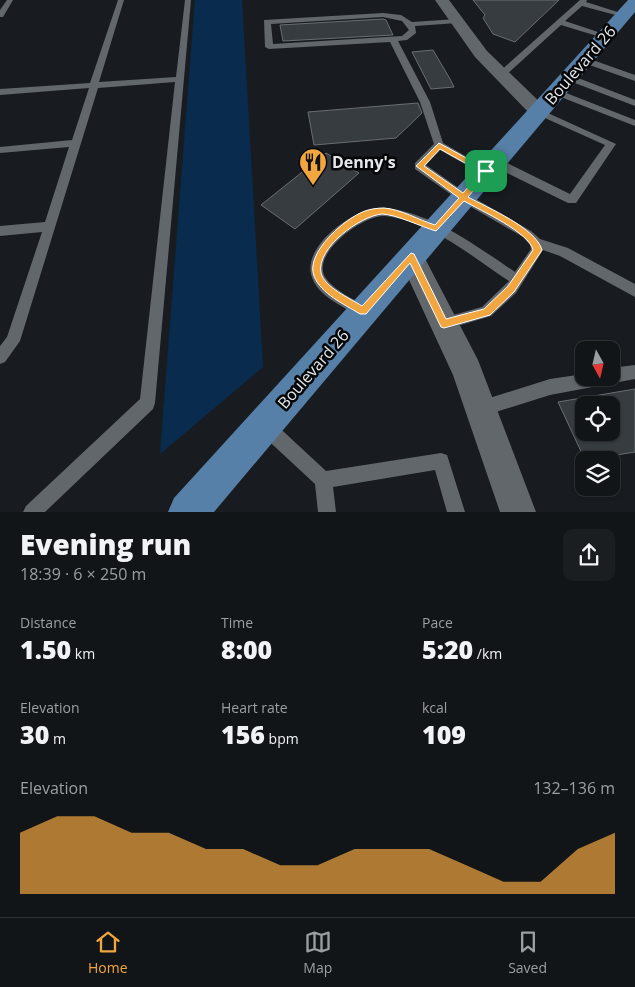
<!DOCTYPE html>
<html lang="en">
<head>
<meta charset="utf-8">
<style>
  :root { --surface:#121518; --page:#1b1e21; --text:#f1f3f6; --muted:#9c9fa2; --line:#313437; --accent:#f1a63f }
  body { margin:0; font-family:"Open Sans",sans-serif; background:var(--page); color:var(--text); height:100vh; display:flex; flex-direction:column; font-size:19px; white-space:nowrap }
  * { box-sizing:border-box; margin:0 }
  p { font-size:16px; color:var(--muted) }
  .icon { flex:none; width:28px; height:28px; fill:none; stroke:currentColor; stroke-width:2; stroke-linecap:round; stroke-linejoin:round }
  .map { position:relative; height:512px; overflow:hidden }
  .side { display:flex; flex-direction:column; background:var(--surface); flex:1 }
  .side>* { flex:none }
  .needle { width:32px; rotate:172deg }
  .fabs { position:absolute; left:575px; top:341px; display:grid; gap:10px }
  .fabs a { display:grid; place-items:center; width:45px; height:45px; border-radius:10px; background:var(--surface); box-shadow:0 1px 4px #0004,0 0 0 1px var(--line); font-size:25px }
  .pin { position:absolute; display:grid; place-items:center; width:42px; height:42px; color:#fff; margin:-21px; border-radius:10px; box-shadow:0 2px 8px #0006 }
  .round { display:grid; place-items:center; flex:none; width:52px; height:52px; border-radius:10px; background:var(--page) }
  .headline { display:flex; align-items:center; justify-content:space-between; height:85px; padding:0 20px }
  h1 { font-size:28px; font-weight:800; line-height:38px }
  .stats { display:grid; grid-template-columns:repeat(3,1fr); gap:8px; height:85px; padding:5px 20px }
  .stats div { display:grid; align-content:center }
  .stats b { font-size:25px; font-weight:800 }
  .stats small { font-size:14px; font-weight:400 }
  .stats p { font-size:14px }
  .chart { height:140px; padding:10px 20px }
  .chart p { display:flex; justify-content:space-between }
  .chart svg { width:100%; height:90px; margin-top:5px; fill:var(--accent); opacity:.7 }
  .tab-bar { display:flex; justify-content:space-around; align-items:center; height:70px; border-top:1px solid var(--line); background:var(--surface); font-size:14px; color:var(--muted) }
  .tab-bar a { display:grid; justify-items:center; gap:2px }
  .tab-bar .on { color:var(--accent) }
  .map>svg:first-child { display:block }
  .green { fill:#092c4e }
  .building { fill:#373c41; stroke:#696e73; fill-rule:evenodd }
  .lines { fill:none; stroke-linecap:round; stroke-linejoin:round }
  .service { fill:#62676c; fill-rule:evenodd }
  .minor { fill:#62676c; fill-rule:evenodd }
  .primary { fill:#5780a9; fill-rule:evenodd }
  .route { fill:#f1a63f; stroke:#fff; fill-rule:evenodd }
  .labels { text-anchor:middle; dominant-baseline:central; stroke-width:5; stroke-linejoin:round; paint-order:stroke }
  .street-label { font-size:16px; fill:#e6e9ec; stroke:#050608 }
  .poi-label { font-size:16px; font-weight:bold; fill:#e6e9ec; stroke:#050608; text-anchor:start }
</style>
</head>
<body>
<div class="map">
<svg width="635" height="512" viewBox="0 0 635 512">
  <rect width="100%" height="100%" fill="#181c20"/>
  <!-- green -->
  <polygon class="green" points="195,0 242,0 263,367 160,454"/>
  <!-- building -->
  <g class="building">
    <polygon points="473,0 559,0 515,42 493,34 483,18 485,15"/>
    <polygon points="383,19 386,20 393,35 283,41 280,25"/>
    <polygon points="433,50 450,79 454,87 431,89 412,52"/>
    <polygon points="418,103 422,113 396,138 314,145 308,112"/>
    <polygon points="326,153 359,173 295,229 261,205"/>
    <path d="M 635,389 L 635,452 L 585,460 L 558,402 ZM 584,405 L 611,405 L 611,432 L 584,432 Z"/>
  </g>
  <g class="lines">
    <!-- service -->
    <g class="service">
      <polygon points="7,0 13,0 3,17 0,17 0,10"/>
      <polygon points="118,0 124,0 99,82 176,77 185,0 191,0 155,403 153,409 45,512 23,512 26,506 140,399 175,82 98,88 20,341 5,362 0,364 0,346 7,337 42,232 0,236 0,226 45,222 69,147 0,153 0,147 72,140 89,88 0,95 0,89 90,83"/>
      <polygon points="580,0 587,0 586,2 627,15 623,17 582,6 565,21 607,35 607,39 561,25 504,77 498,77 498,73"/>
      <path d="M 383,13 L 401,15 L 412,22 L 457,19 L 461,21 L 457,23 L 415,26 L 416,33 L 407,40 L 398,41 L 430,102 L 443,143 L 491,171 L 486,175 L 482,174 L 440,150 L 426,165 L 467,194 L 531,231 L 540,239 L 568,248 L 635,284 L 635,297 L 560,256 L 543,250 L 516,293 L 491,316 L 444,330 L 439,329 L 437,324 L 439,319 L 482,307 L 509,281 C 472,257 431,221 385,216 C 364,214 311,253 325,277 C 334,291 354,299 368,308 L 370,312 L 368,316 L 363,318 L 358,316 C 342,305 316,296 311,274 C 304,243 359,204 386,208 C 435,214 476,246 515,272 L 531,249 L 530,245 L 523,237 L 459,200 L 415,169 L 415,163 L 434,144 L 420,102 L 390,42 L 269,49 L 265,47 L 264,20 ZM 383,17 L 402,21 L 409,30 L 402,36 L 273,44 L 271,24 Z"/>
      <polygon points="581,58 587,58 635,75 635,81 581,62"/>
      <polygon points="567,76 573,76 635,100 635,106 567,80"/>
      <polygon points="556,89 635,120 635,126 553,94 553,90"/>
      <polygon points="539,109 616,144 576,203 568,203 491,165 490,162 495,158 499,159 570,194 605,145 536,114 536,110"/>
      <polygon points="635,365 635,379 550,395 480,417 474,415 472,409 474,403 480,401 550,379 584,374 584,378 611,378 611,368"/>
      <polygon points="265,418 271,420 326,471 441,453 447,455 465,512 447,512 435,470 333,487 336,512 318,512 315,484 259,432 257,426 259,420"/>
    </g>
    <!-- minor -->
    <g class="minor">
      <polygon points="435,0 449,0 487,51 546,108 548,112 546,116 532,116 475,57"/>
      <polygon points="411,246 420,249 478,360 536,512 500,512 453,375 398,256 402,249"/>
    </g>
    <!-- primary -->
    <polygon class="primary" points="628,0 635,0 635,12 214,512 168,512 174,498"/>
  </g>
  <!-- route -->
  <path class="route" d="M 439,143 L 488,170 L 488,173 L 468,197 C 488,208 536,228 542,250 L 514,292 L 490,315 L 444,328 L 441,327 L 410,263 L 366,314 L 360,314 C 344,304 321,294 314,276 C 305,253 345,218 365,211 C 370,209 378,208 384,208 C 400,209 419,220 435,225 L 459,198 L 416,166 ZM 440,149 L 481,172 L 463,193 L 424,166 ZM 464,201 C 480,210 530,233 533,250 L 508,286 L 484,309 L 446,319 L 414,254 L 411,253 L 362,306 C 350,298 325,288 321,273 C 316,248 360,216 382,214 C 395,214 422,227 436,231 Z"/>
  <!-- icons -->
  <defs>
    <g id="restaurant-pin" transform="scale(1.4375)"><path d="M0 17L-7.5 6A9.5 9.5 0 1 1 7.5 6Z" fill="#f1a63f" stroke="#050608"/><path d="M-5-6h1v4h1v-4h1v4h1v-4h1v5L-1.5 .5V6h-2V.5L-5-1ZM5-6V6H3V1.5H1.5Q1.5-4 5-6Z" fill="#111"/></g>
  </defs>
  <g fill-rule="evenodd">
    <use href="#restaurant-pin" x="313" y="162"/>
  </g>
  <g class="labels">
    <!-- street labels -->
    <g class="street-label">
      <text transform="translate(580 65) rotate(-49)">Boulevard 26</text>
      <text transform="translate(313 369) rotate(-49)">Boulevard 26</text>
    </g>
    <!-- poi labels -->
    <g class="poi-label">
      <text x="332" y="162">Denny's</text>
    </g>
  </g>
</svg>
<div class="fabs">
<a><svg class="needle" viewBox="-14 -14 28 28"><path d="M0-13l5 13h-10z" fill="#e53935"/><path d="M0 13l5-13h-10z" fill="#9c9fa2"/></svg></a>
<a><svg class="icon" aria-label="locate" viewBox="0 0 24 24"><circle cx="12" cy="12" r="6"/><path d="M12 2v4M12 18v4M2 12h4M18 12h4"/></svg></a>
<a><svg class="icon" aria-label="layers" viewBox="0 0 24 24"><path d="M12 4l9 5-9 5-9-5zM3 14l9 5 9-5"/></svg></a>
</div>
<div class="pin" style="left:486px;top:171px;background:#1e9e55"><svg class="icon" aria-label="arrive" viewBox="0 0 24 24"><path d="M6 21V4h12l-3 4 3 4H6"/></svg></div>
</div>
<section class="side">
<div class="headline"><div><h1>Evening run</h1><p>18:39 · 6 × 250 m</p></div><a class="round"><svg class="icon" aria-label="share" viewBox="0 0 24 24"><path d="M12 15V3M7 8l5-5 5 5M5 13v7h14v-7"/></svg></a></div>
<div class="stats">
<div><p>Distance</p><b>1.50<small> km</small></b></div>
<div><p>Time</p><b>8:00</b></div>
<div><p>Pace</p><b>5:20<small> /km</small></b></div>
</div>
<div class="stats">
<div><p>Elevation</p><b>30<small> m</small></b></div>
<div><p>Heart rate</p><b>156<small> bpm</small></b></div>
<div><p>kcal</p><b>109</b></div>
</div>
<div class="chart"><p><span>Elevation</span>132–136 m</p>
<svg viewBox="0 0 160 44" preserveAspectRatio="none"><path d="M0 44V14L10 6L20 6L30 14L40 14L50 22L60 22L70 30L80 30L90 22L100 22L110 22L120 30L130 38L140 38L150 22L160 14V44z"/></svg>
</div>
</section>
<nav class="tab-bar">
<a class="on"><svg class="icon" aria-label="home" viewBox="0 0 24 24"><path d="M3 11l9-7 9 7M6 9v11h12V9"/></svg>Home</a>
<a><svg class="icon" aria-label="map" viewBox="0 0 24 24"><path d="M3 6l6-2 6 2 6-2v14l-6 2-6-2-6 2zM9 4v14M15 6v14"/></svg>Map</a>
<a><svg class="icon" aria-label="saved" viewBox="0 0 24 24"><path d="M7 4h10v16l-5-4-5 4z"/></svg>Saved</a>
</nav>
</body>
</html>
